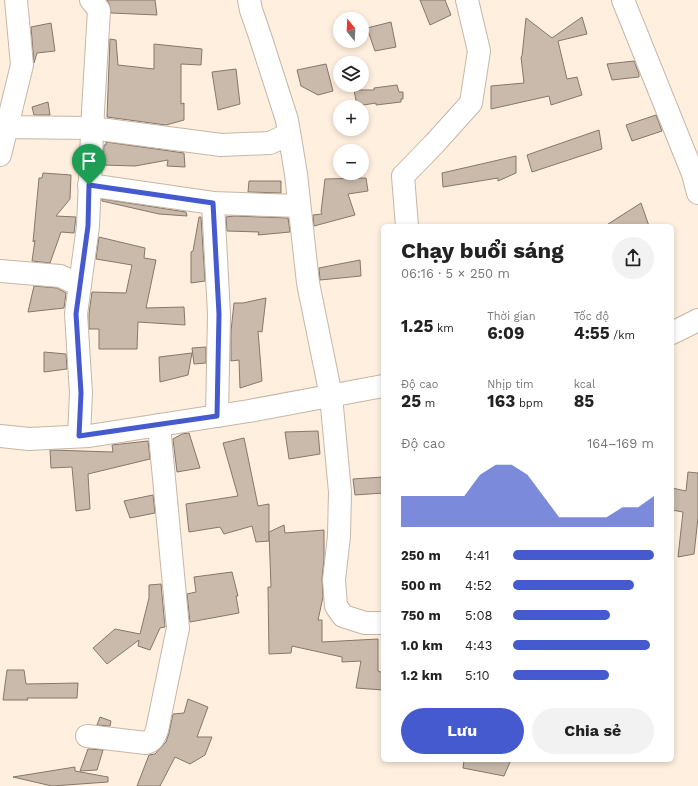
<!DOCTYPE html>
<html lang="vi">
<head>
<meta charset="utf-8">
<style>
  :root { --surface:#fff; --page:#f2f2f2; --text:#222; --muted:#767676; --accent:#455ace }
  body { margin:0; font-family:"Work Sans",sans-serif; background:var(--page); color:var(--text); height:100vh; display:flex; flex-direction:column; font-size:15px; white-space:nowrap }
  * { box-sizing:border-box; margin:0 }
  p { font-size:13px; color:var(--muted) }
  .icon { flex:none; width:22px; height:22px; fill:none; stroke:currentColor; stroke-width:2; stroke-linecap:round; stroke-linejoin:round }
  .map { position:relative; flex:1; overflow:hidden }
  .panel { position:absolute; left:381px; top:224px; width:293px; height:538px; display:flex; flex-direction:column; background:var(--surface); border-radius:6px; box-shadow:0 2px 6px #0003 }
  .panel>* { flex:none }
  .needle { width:26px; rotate:342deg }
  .tools { position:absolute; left:333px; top:12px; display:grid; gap:8px }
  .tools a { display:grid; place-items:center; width:36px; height:36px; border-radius:50%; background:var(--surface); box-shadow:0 2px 6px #0003; font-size:20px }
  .pin { position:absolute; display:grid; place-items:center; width:34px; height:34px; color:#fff; margin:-41px -17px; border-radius:50% 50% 50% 0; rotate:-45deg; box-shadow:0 0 4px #0007 }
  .pin .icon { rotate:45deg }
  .round { display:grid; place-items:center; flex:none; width:42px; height:42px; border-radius:21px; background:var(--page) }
  .headline { display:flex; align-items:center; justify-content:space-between; height:68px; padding:0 20px }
  h1 { font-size:22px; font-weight:700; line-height:30px }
  .stats { display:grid; grid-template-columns:repeat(3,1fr); gap:6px; height:68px; padding:4px 20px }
  .stats div { display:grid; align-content:center }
  .stats b { font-size:17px; font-weight:700 }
  .stats small { font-size:11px; font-weight:400 }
  .stats p { font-size:11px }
  .chart { height:112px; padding:8px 20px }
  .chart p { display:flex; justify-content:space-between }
  .chart svg { width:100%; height:72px; margin-top:4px; fill:var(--accent); opacity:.7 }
  .button { display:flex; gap:8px; margin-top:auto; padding:8px 20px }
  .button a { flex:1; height:46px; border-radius:24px; background:var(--accent); color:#fff; font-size:16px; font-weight:700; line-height:46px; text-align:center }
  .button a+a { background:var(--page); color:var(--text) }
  ul { padding:0 20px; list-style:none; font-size:13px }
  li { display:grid; grid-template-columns:64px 48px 1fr; align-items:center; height:30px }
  li i { height:10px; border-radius:5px; background:var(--accent) }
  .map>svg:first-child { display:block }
  .building { fill:#cabaab; stroke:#867769 }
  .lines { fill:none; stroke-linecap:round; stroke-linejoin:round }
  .minor-casing { stroke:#c6b6a7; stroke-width:24 }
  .minor { stroke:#fff; stroke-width:22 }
  .route-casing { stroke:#fff; stroke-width:8 }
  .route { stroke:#455ace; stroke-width:5 }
</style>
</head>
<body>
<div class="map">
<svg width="698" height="786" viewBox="0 0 698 786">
  <rect width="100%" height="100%" fill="#ffefdf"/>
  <!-- building -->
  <g class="building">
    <polygon points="107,0 155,0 157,15 111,13 109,3"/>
    <polygon points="420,0 445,0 451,15 430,25"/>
    <polygon points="582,17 587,34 558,41 567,79 577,77 582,95 551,105 549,96 491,109 491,86 524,83 521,57 522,56 526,18 552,38"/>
    <polygon points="391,22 396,47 375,51 367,28"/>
    <polygon points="51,23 55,51 37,53 34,63 31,27"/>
    <polygon points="110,39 116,40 118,65 154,69 154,44 202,49 201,65 181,64 181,104 184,103 184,120 166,125 107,117"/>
    <polygon points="634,61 639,74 639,77 612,80 607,64"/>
    <polygon points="326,64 333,91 318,95 301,86 297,70"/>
    <polygon points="236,69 240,104 218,110 212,72"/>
    <polygon points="397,85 399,92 403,92 403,99 401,99 401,102 376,105 376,103 357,106 354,90 374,90 374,88"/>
    <polygon points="48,102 50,115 34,115 32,107"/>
    <polygon points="656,115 662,131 632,141 626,125"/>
    <polygon points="599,130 602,149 532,172 527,155"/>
    <polygon points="106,142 184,153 185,167 167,166 168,160 135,166 103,165 104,145 106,145"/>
    <polygon points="516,156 516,173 498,181 498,178 443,187 442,173"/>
    <polygon points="43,173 71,175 70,199 56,216 76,217 74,233 61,232 50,263 32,261 35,240 33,242 39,178 42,178"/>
    <polygon points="366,178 368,191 348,194 355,215 314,226 313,215 322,214 321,212 325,179"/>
    <polygon points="249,181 281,181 281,193 248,192"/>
    <polygon points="102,199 186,212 187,216 159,214 102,201"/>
    <polygon points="641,203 649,226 605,226"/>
    <polygon points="234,216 288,218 290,232 258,235 259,232 227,231 226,217"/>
    <polygon points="199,217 201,217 205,281 191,283 191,252 193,251"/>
    <polygon points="99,237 145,248 144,258 156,260 146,308 184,307 185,325 138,322 137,349 99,349 99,329 89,329 89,314 92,292 126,293 132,265 96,259"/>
    <polygon points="360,260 361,276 320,280 319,268"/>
    <polygon points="34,286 57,288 66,293 64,308 28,312"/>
    <polygon points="266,298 262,332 258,331 262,381 240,388 239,360 231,361 231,331 234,303 243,303"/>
    <polygon points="206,347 206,363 194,364 192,348"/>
    <polygon points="44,352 66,354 67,369 44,372"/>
    <polygon points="192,353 188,375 160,382 159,357"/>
    <polygon points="318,431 320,454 289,459 285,432"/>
    <polygon points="189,433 200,468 177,472 173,439 182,434"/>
    <polygon points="244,438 258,506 269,504 269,541 256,542 252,526 224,534 220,527 189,532 186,504 238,496 223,443"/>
    <polygon points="148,441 150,459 88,474 90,509 76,511 72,467 51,468 50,450 113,452 112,445"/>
    <polygon points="688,472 698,473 698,518 694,554 678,557 683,512 672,510 672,488 686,491"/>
    <polygon points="383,477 383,493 355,495 353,479"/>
    <polygon points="153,495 155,513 130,518 124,501"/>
    <polygon points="284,525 285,533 324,530 324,559 322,579 323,597 318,620 322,620 322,642 378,639 378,671 383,673 383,690 356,688 361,661 342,662 342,657 292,646 291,653 269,654 268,587 271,587 269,532"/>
    <polygon points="232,572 238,596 236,596 239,613 190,622 187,594 196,592 194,577"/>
    <polygon points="161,584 165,627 160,628 150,650 138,646 139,640 107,664 93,648 115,629 140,634 149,598 149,585"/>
    <polygon points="7,670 24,670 26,684 78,683 77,698 27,698 28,700 3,700"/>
    <polygon points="188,699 208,707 197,737 212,737 205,755 190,764 175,757 160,786 137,786 149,755 155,754 166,742 169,733 173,714 184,713"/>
    <polygon points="100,717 111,721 110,726 97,725"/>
    <polygon points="88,749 103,750 97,770 80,771"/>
    <polygon points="464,760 511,760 504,776 463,768"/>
    <polygon points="75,767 75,771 108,777 108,782 52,786 13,777"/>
  </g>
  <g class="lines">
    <!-- minor casing -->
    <g class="minor-casing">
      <g id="minor">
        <polyline points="249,0 251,10 260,36 287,120 296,174 308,283 331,396 340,492 339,536 334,580 336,606 343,616 365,623 383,623"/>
        <polyline points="623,0 693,174 698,193"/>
        <polyline points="0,127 92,128 221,145 270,143 289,134"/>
        <polyline points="0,155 22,65 16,0"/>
        <polyline points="89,185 213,203 299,206"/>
        <polyline points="213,203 219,314 217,416"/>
        <polyline points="407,226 403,176 435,143 471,103 479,51 467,0"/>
        <polyline points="0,271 60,276 80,285"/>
        <polyline points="672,333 698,320"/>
        <polyline points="0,436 29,439 89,436 249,411 383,386"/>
        <polyline points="79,436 81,393 76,314 88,226 93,111 99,10 91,0"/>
        <path d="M 87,736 L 146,743 C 153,741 155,736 157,730 L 178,628 L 159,425"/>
      </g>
    </g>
    <!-- minor -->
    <use href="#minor" class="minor"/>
  </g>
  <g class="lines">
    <!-- route casing -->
    <g class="route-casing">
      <polygon id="route" points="89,185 213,203 219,314 217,416 79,436 81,393 76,314 88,226"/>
    </g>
    <!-- route -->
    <use href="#route" class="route"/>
  </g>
</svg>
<div class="tools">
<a><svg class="needle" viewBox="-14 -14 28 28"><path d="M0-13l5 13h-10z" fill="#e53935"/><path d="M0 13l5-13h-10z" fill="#767676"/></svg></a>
<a><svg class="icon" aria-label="layers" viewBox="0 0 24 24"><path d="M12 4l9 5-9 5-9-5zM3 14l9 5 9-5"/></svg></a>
<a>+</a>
<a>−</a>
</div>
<div class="pin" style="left:89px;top:185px;background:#1e9e55"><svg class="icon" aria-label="arrive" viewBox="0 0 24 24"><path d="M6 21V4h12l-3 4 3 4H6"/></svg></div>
<section class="panel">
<div class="headline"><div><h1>Chạy buổi sáng</h1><p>06:16 · 5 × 250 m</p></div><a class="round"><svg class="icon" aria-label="share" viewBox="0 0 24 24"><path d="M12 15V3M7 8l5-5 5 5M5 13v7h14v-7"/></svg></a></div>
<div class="stats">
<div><b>1.25<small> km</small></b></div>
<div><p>Thời gian</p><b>6:09</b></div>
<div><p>Tốc độ</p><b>4:55<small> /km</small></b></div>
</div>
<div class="stats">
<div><p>Độ cao</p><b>25<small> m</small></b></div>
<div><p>Nhịp tim</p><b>163<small> bpm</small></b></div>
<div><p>kcal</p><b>85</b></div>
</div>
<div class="chart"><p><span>Độ cao</span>164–169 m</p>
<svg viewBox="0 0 160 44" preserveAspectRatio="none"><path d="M0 44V25L10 25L20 25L30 25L40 25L50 12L60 6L70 6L80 12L90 25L100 38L110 38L120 38L130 38L140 32L150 32L160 25V44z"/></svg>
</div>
<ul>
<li><b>250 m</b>4:41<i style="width:100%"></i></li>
<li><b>500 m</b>4:52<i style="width:86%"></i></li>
<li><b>750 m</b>5:08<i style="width:69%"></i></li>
<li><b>1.0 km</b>4:43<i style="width:97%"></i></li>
<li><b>1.2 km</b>5:10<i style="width:68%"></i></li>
</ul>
<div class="button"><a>Lưu</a><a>Chia sẻ</a></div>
</section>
</div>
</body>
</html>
